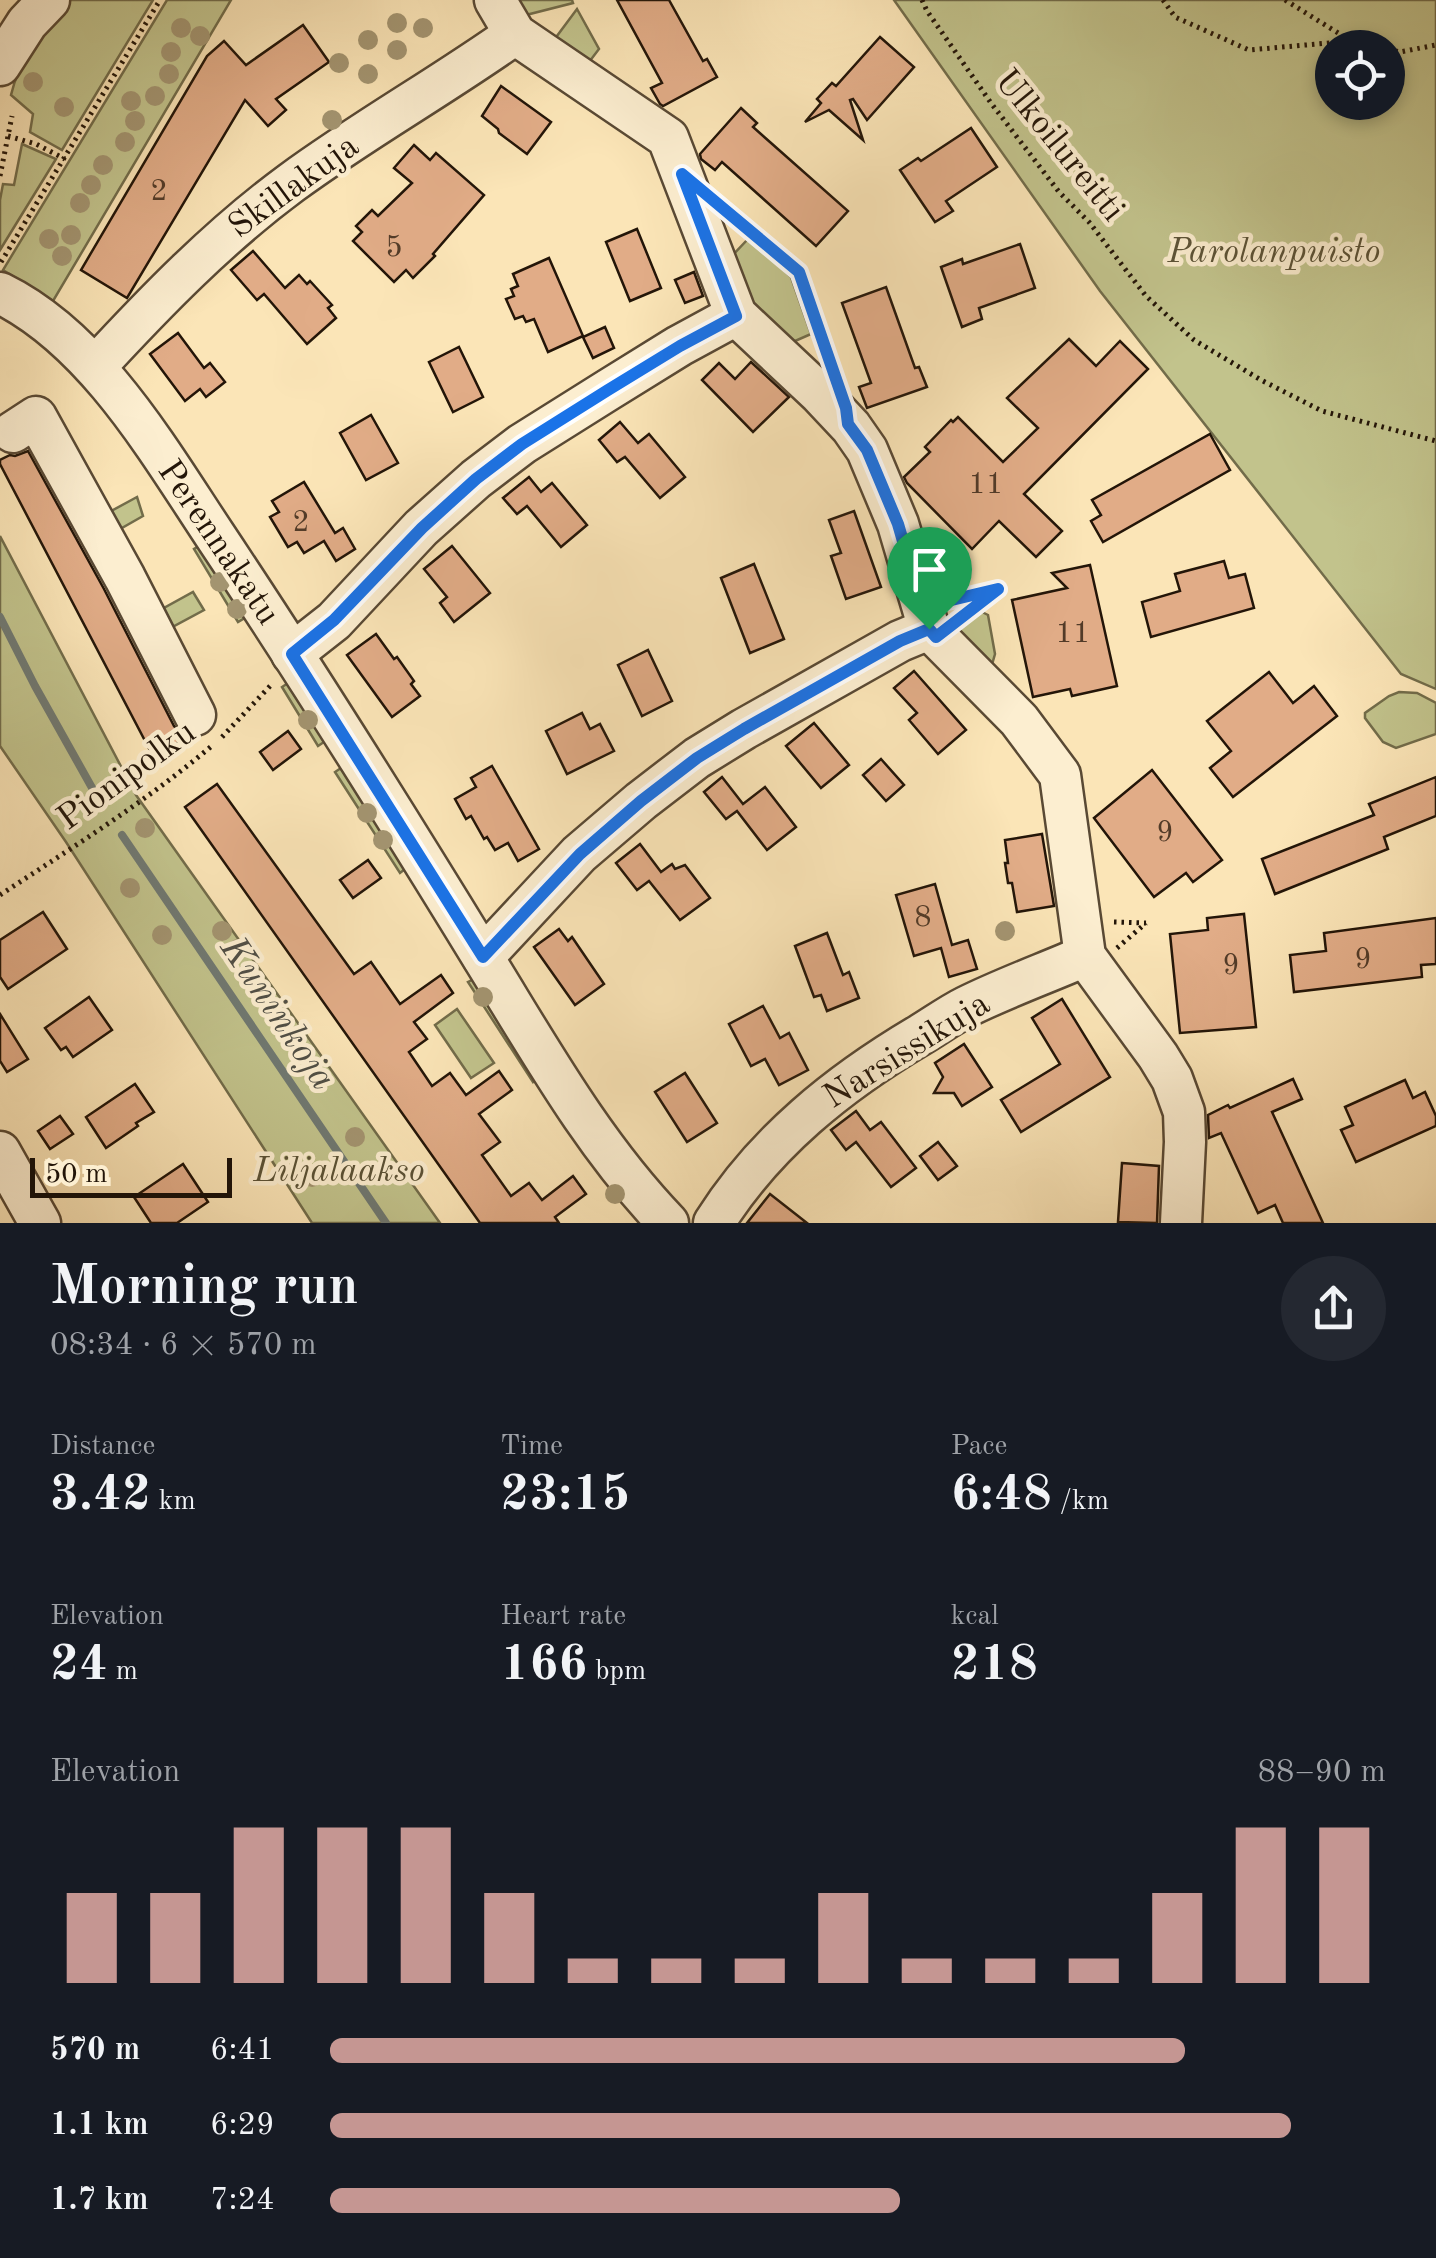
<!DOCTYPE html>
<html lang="en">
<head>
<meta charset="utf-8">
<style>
  :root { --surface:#171b24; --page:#242831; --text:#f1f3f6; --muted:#9ea1a6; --accent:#c59692 }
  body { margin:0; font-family:"Old Standard TT",serif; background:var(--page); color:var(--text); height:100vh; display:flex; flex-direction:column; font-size:38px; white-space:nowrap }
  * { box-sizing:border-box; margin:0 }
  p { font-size:32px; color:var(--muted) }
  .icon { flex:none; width:55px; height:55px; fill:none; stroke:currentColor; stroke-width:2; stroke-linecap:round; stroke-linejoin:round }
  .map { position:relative; height:1223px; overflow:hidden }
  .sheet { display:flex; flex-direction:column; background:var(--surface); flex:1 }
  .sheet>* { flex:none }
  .tools { position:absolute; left:1315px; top:30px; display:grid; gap:20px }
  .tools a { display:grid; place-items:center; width:90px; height:90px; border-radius:50%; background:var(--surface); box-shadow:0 5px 15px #0003; font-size:50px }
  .scale { position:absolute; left:30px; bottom:25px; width:202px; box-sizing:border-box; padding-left:10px; border:5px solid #231508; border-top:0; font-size:28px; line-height:35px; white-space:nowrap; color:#231508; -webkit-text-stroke:8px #fceed0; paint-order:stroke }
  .pin { position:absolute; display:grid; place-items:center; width:85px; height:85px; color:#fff; margin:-102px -42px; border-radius:50% 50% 50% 0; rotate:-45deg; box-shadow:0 0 10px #0007 }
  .pin .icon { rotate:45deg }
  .round { display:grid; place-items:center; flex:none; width:105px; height:105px; border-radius:52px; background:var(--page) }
  .headline { display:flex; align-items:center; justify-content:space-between; height:170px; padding:0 50px }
  h1 { font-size:55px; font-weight:800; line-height:75px }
  .stats { display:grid; grid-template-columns:repeat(3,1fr); gap:15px; height:170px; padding:10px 50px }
  .stats div { display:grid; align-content:center }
  .stats b { font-size:50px; font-weight:800 }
  .stats small { font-size:28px; font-weight:400 }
  .stats p { font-size:28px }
  .chart { height:280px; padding:20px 50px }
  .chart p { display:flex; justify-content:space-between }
  .chart svg { width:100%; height:180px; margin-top:10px; stroke:var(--accent); stroke-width:6 }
  ul { padding:0 50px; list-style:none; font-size:32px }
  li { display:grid; grid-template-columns:160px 120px 1fr; align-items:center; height:75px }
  li i { height:25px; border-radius:12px; background:var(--accent) }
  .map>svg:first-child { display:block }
  .green { fill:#c2c38c; stroke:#726c4a; stroke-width:2.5; fill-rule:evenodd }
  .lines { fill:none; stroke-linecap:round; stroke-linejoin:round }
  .stream { stroke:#707972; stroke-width:8 }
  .building { fill:#e1ac87; stroke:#231508; stroke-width:2.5 }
  .minor-casing { stroke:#594934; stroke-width:45 }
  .path { stroke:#231508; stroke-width:5; stroke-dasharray:2.5 5; stroke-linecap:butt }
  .minor { stroke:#fceed0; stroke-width:40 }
  .tree { fill:#a39470 }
  .route-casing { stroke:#fff; stroke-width:20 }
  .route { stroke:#1a73e8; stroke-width:12 }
  .labels { text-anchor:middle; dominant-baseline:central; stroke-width:9; stroke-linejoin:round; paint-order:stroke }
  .number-label { font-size:30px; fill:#523b28 }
  .street-label { font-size:35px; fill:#231508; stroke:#fceed0 }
  .park-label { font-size:35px; font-style:italic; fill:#5b5236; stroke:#fceed0 }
  .water-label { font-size:38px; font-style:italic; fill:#504f46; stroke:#fceed0 }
</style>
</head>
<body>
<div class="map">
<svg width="1436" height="1223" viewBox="0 0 1436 1223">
  <rect width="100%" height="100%" fill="#fbe5b7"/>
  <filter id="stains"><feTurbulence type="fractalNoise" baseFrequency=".002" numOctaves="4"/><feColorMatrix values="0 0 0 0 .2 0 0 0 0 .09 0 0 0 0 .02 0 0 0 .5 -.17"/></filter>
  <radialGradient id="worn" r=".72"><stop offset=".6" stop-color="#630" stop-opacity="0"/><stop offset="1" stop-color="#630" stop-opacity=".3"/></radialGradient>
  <!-- green -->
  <g class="green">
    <path d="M 70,0 L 153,0 L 62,150 L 30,132 L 33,114 L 11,95 C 19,60 44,24 70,0 Z"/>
    <polygon points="167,0 231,0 53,301 3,270"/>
    <polygon points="512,0 572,0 573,3 522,16"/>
    <path d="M 894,0 L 1436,0 L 1436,689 L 1401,674 L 1100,291 ZM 1332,48 L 1388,48 L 1388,102 L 1332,102 Z"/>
    <polygon points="577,9 599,49 586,66 551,44"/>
    <polygon points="22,144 56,159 0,250 0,200 3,184 14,185"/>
    <polygon points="749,238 791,277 811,334 786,345 762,323 729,259"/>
    <polygon points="137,497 143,516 113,533 102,516"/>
    <polygon points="0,536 136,795 440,1223 312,1223 66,842 0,746"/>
    <polygon points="204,543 248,616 238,622 194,549"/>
    <path d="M 932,564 C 948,567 963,570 968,588 L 939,598 L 925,570 Z"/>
    <polygon points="193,592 204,610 163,632 153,614"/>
    <polygon points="980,611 988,615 995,654 991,668 956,631"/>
    <polygon points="291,681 327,740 318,746 282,687"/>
    <polygon points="1399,692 1417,693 1436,703 1436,734 1396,748 1383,742 1365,718 1365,713 1389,696"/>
    <polygon points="344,766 409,866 400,873 335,772"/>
    <polygon points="478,977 540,1075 533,1082 468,982"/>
    <polygon points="457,1009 494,1063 471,1078 435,1025"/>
  </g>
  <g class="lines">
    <!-- stream -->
    <g class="stream">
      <polyline points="0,617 35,686 100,802"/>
      <polyline points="122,835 386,1223"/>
    </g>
  </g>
  <!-- building -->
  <g class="building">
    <polygon points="617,0 669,0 703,61 707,59 717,77 663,106 660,104 651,88 662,83"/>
    <polygon points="303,25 329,62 276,99 286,110 268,126 245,100 127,298 81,270 207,56 224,41 246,65"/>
    <polygon points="880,37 914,67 867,120 853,99 850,100 863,140 829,110 805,122 821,103 817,99 832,83 836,86"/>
    <polygon points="501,86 551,122 527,154 499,133 498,129 482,116"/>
    <polygon points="741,108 757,123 753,127 848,211 816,246 722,162 715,170 701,159 700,154"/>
    <polygon points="971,128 997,167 946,201 953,211 935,222 900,170 918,158 921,161"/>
    <polygon points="414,145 430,160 436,153 484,195 433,254 435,256 413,278 406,270 394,282 353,241 362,232 356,226 372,210 378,216 412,183 394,168"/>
    <polygon points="637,229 661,288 630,301 606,242"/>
    <polygon points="1020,244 1035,288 979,308 982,319 962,327 941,267 962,259 963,264"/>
    <polygon points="253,251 285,288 299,275 307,284 310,281 332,305 328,308 336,318 307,344 264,294 257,300 231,270"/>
    <polygon points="549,258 583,336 548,352 534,319 526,322 523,316 515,319 506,299 514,296 511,289 518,286 513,274"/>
    <polygon points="694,272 703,296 685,303 675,280"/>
    <polygon points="886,287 915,368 919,367 927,387 867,408 859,387 871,383 842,303"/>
    <polygon points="605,327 614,348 593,358 583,337"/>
    <polygon points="178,333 204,368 210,363 225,382 206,397 200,389 185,401 150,354"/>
    <polygon points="1069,339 1096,366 1120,341 1148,369 1024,494 1062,531 1036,557 999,521 972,549 907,483 904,477 930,452 925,447 951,420 953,422 958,417 1003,462 1038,428 1007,398"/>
    <polygon points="459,347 483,397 453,412 429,362"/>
    <polygon points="751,362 789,397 753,432 702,380 719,363 735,379"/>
    <polygon points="371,415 398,463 366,480 340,433"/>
    <polygon points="620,422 638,443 649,434 685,477 660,498 625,457 617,462 599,440"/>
    <polygon points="1210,434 1230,470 1103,542 1091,521 1101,515 1092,500"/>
    <polygon points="28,451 104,589 174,726 181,734 188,737 153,756 0,464 0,460 10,455 15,456"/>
    <polygon points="529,477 541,492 552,483 587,525 561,547 527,506 517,514 503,498"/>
    <polygon points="304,482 335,533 343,528 355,549 336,561 324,541 304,553 297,542 288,547 270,517 279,512 272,501"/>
    <polygon points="854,511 881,587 846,599 831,556 841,553 829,520"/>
    <polygon points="452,546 490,593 454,622 440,603 447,597 424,569"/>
    <polygon points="1224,561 1229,578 1245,574 1254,608 1151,637 1142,602 1180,591 1175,574"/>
    <polygon points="754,564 784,639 750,653 721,578"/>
    <polygon points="1090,565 1117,686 1072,696 1070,689 1033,697 1012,600 1067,588 1052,573"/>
    <polygon points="376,634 394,659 397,657 414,681 411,684 420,696 392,717 347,655"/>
    <polygon points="648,650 672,701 642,716 618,665"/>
    <polygon points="914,671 966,730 938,754 909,720 917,713 894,688"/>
    <polygon points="1269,672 1293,703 1314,686 1337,716 1233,797 1210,768 1231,751 1207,721"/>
    <polygon points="582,713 590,729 600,724 614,751 567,774 546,731"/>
    <polygon points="814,723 849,765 821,788 786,746"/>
    <polygon points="288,731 301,749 273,770 260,752"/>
    <polygon points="881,759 904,785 886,801 863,775"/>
    <polygon points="492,766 539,849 518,861 508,843 495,850 487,837 484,839 471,816 466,819 455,799 476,787 471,778"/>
    <polygon points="1152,770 1222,860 1193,882 1186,873 1154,897 1094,818"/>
    <polygon points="722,777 743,804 765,787 796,827 767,850 737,811 726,819 704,792"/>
    <polygon points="1436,777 1436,816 1384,837 1388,849 1275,894 1262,859 1374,815 1369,804"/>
    <polygon points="217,784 354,974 371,962 400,1004 441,975 453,993 414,1022 427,1039 409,1052 432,1086 450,1073 466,1095 499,1071 512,1090 479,1114 500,1142 482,1155 511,1196 529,1183 542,1200 573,1176 586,1194 555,1217 559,1223 480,1223 185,807"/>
    <polygon points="1042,834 1054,906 1017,912 1012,883 1008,883 1005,863 1008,863 1005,840"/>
    <polygon points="640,844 661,872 672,864 675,869 685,865 710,898 680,920 649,881 637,890 616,863"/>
    <polygon points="368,860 381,878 353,898 340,880"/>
    <polygon points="935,884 952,945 968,940 977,969 949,977 941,948 914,956 896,895"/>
    <polygon points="43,912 67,949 8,989 0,977 0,940"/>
    <polygon points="1244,914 1256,1027 1180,1033 1170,934 1208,930 1207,918"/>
    <polygon points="1436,918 1436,964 1421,965 1422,977 1294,992 1290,955 1326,951 1324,933"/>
    <polygon points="559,929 568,941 572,937 604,984 575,1005 534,947"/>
    <polygon points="827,933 843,975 849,972 859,998 827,1011 821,995 814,997 795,946"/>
    <polygon points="89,997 112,1030 73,1057 66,1047 61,1050 45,1028"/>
    <polygon points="1062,999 1110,1077 1021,1132 1001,1100 1060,1064 1032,1018"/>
    <polygon points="763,1006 780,1038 789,1033 808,1070 779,1085 765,1059 751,1066 729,1024"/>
    <polygon points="0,1014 28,1059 7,1072 0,1061"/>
    <polygon points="964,1044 992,1087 962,1106 954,1093 934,1093 943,1077 935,1063"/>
    <polygon points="685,1073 717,1123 687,1142 655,1092"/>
    <polygon points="1293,1079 1302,1099 1272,1112 1323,1223 1283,1223 1275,1205 1258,1213 1221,1133 1209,1138 1208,1115 1228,1105 1230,1108"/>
    <polygon points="1405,1080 1413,1098 1425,1092 1436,1116 1436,1126 1356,1162 1341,1130 1353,1125 1345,1107"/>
    <polygon points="135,1084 154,1112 136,1123 138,1126 106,1148 86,1117"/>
    <polygon points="856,1111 870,1130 881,1122 916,1168 891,1187 856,1142 846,1150 831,1130"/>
    <polygon points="60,1116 73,1134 50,1149 38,1131"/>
    <polygon points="938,1142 957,1166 938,1180 920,1156"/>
    <polygon points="1122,1163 1159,1166 1157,1223 1118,1222"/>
    <polygon points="183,1164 208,1202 177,1223 151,1223 134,1197"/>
    <polygon points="770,1194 807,1223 747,1223"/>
  </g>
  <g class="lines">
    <!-- minor casing -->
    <g class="minor-casing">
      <g id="minor">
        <polyline points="495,0 515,34 668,138 736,315 820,394 851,427 867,450 898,524 929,629 1019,720 1060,775 1085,956 1158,1056 1172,1079 1184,1112 1185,1142 1181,1223"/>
        <polyline points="0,65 27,23 49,0"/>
        <path d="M 0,293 C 94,339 157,448 214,534 C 306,672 395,814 482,956 C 539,1048 592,1144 668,1223"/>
        <path d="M 95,367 C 156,301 218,237 291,183 C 363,130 442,86 515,34"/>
        <polyline points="13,432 36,417 125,578 195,715"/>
        <polyline points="292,654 334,621 421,528 476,479 522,444 608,390 679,346 736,315"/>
        <polyline points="483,957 579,854 641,801 697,758 744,729 900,641 929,629"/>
        <polyline points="0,1152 40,1223"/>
        <path d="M 714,1223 C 765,1142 839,1083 920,1035 C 935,1026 950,1015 966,1007 C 1004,988 1046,973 1085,956"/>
      </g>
    </g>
    <!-- path -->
    <g class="path">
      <polyline points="922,0 927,11 991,103 1059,192 1089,222 1146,296 1194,340 1261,380 1322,411 1436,441"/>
      <polyline points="1163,0 1175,17 1249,50 1351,41"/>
      <polyline points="1285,0 1351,41 1380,48"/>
      <polyline points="1388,49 1400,52 1436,45"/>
      <polyline points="8,136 36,144 65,159"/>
      <polyline points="0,176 12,116"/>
      <polyline points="737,219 799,272 828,354"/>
      <polyline points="1,262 160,0"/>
      <polyline points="952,598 995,589"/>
      <polyline points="961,618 998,589"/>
      <polyline points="222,737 272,684"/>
      <path d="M 0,895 C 73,847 147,801 214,744"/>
      <polyline points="1114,922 1146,923"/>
      <polyline points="1117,948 1146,923"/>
    </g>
    <!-- minor -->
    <use href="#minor" class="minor"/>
  </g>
  <!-- trees -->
  <g class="tree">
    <circle cx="397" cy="23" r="10"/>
    <circle cx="181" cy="28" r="10"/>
    <circle cx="423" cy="28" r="10"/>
    <circle cx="200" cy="36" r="10"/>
    <circle cx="368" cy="40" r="10"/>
    <circle cx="397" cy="50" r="10"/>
    <circle cx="171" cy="52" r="10"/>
    <circle cx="339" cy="63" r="10"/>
    <circle cx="169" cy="74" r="10"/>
    <circle cx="368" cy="74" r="10"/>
    <circle cx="33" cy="82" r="10"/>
    <circle cx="155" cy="96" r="10"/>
    <circle cx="131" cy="101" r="10"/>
    <circle cx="64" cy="107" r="10"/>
    <circle cx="332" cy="120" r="10"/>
    <circle cx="135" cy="121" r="10"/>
    <circle cx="125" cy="142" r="10"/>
    <circle cx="103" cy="165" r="10"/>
    <circle cx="91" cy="185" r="10"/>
    <circle cx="80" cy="203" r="10"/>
    <circle cx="71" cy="235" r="10"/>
    <circle cx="49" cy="239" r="10"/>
    <circle cx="62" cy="256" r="10"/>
    <circle cx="220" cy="582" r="10"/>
    <circle cx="237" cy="609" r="10"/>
    <circle cx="308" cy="720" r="10"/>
    <circle cx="367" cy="813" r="10"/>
    <circle cx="145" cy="828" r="10"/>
    <circle cx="383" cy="840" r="10"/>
    <circle cx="130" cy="888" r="10"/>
    <circle cx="222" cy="931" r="10"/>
    <circle cx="1005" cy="931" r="10"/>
    <circle cx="162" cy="935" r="10"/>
    <circle cx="238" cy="949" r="10"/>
    <circle cx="483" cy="997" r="10"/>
    <circle cx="355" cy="1137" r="10"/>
    <circle cx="312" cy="1177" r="10"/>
    <circle cx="615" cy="1194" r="10"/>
  </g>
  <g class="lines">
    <!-- route casing -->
    <g class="route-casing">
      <polygon id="route" points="682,174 799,272 846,408 848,424 867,450 898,524 922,607 998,589 936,637 929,629 900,641 744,729 697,758 641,801 580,854 483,957 292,654 334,620 422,528 476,479 522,444 608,390 680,346 736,316"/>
    </g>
    <!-- route -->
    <use href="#route" class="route"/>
  </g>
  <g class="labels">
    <!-- number labels -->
    <g class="number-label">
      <text x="159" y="192">2</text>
      <text x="394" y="248">5</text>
      <text x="986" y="485">11</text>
      <text x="301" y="523">2</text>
      <text x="1073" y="634">11</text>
      <text x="1165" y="833">9</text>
      <text x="923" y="918">8</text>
      <text x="1363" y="960">9</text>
      <text x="1231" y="966">9</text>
    </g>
    <!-- street labels -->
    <g class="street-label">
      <text transform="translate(1059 146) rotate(51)">Ulkoilureitti</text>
      <text transform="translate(294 187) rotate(-36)">Skillakuja</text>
      <text transform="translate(218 543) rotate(56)">Perennakatu</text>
      <text transform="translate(127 776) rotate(-36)">Pionipolku</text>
      <text transform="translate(907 1051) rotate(-32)">Narsissikuja</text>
    </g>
    <!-- park labels -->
    <g class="park-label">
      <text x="1274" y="252">Parolanpuisto</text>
      <text x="339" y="1171">Liljalaakso</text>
    </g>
    <!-- water labels -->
    <g class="water-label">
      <text transform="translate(277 1014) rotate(56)">Kuninkoja</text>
    </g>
  </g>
  <rect width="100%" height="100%" filter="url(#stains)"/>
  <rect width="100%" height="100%" fill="url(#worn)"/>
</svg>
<div class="tools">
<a><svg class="icon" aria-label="locate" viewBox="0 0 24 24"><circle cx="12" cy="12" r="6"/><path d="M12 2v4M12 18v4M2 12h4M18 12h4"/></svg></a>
</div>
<div class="scale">50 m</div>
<div class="pin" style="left:929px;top:629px;background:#1e9e55"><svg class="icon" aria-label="arrive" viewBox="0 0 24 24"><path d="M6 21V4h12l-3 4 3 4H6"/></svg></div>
</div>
<section class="sheet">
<div class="headline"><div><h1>Morning run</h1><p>08:34 · 6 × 570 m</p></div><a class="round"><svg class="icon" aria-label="share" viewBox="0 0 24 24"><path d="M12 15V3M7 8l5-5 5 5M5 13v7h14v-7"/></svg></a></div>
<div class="stats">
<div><p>Distance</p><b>3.42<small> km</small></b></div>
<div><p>Time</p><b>23:15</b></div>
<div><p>Pace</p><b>6:48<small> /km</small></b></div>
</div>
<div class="stats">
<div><p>Elevation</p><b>24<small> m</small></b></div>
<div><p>Heart rate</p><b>166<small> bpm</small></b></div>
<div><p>kcal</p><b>218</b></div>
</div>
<div class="chart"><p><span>Elevation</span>88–90 m</p>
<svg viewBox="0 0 160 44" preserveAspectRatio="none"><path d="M5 44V22M15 44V22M25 44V6M35 44V6M45 44V6M55 44V22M65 44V38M75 44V38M85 44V38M95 44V22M105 44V38M115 44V38M125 44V38M135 44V22M145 44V6M155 44V6"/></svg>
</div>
<ul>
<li><b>570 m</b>6:41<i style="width:81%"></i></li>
<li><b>1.1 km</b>6:29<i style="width:91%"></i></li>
<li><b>1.7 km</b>7:24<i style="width:54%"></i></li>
</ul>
</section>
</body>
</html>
